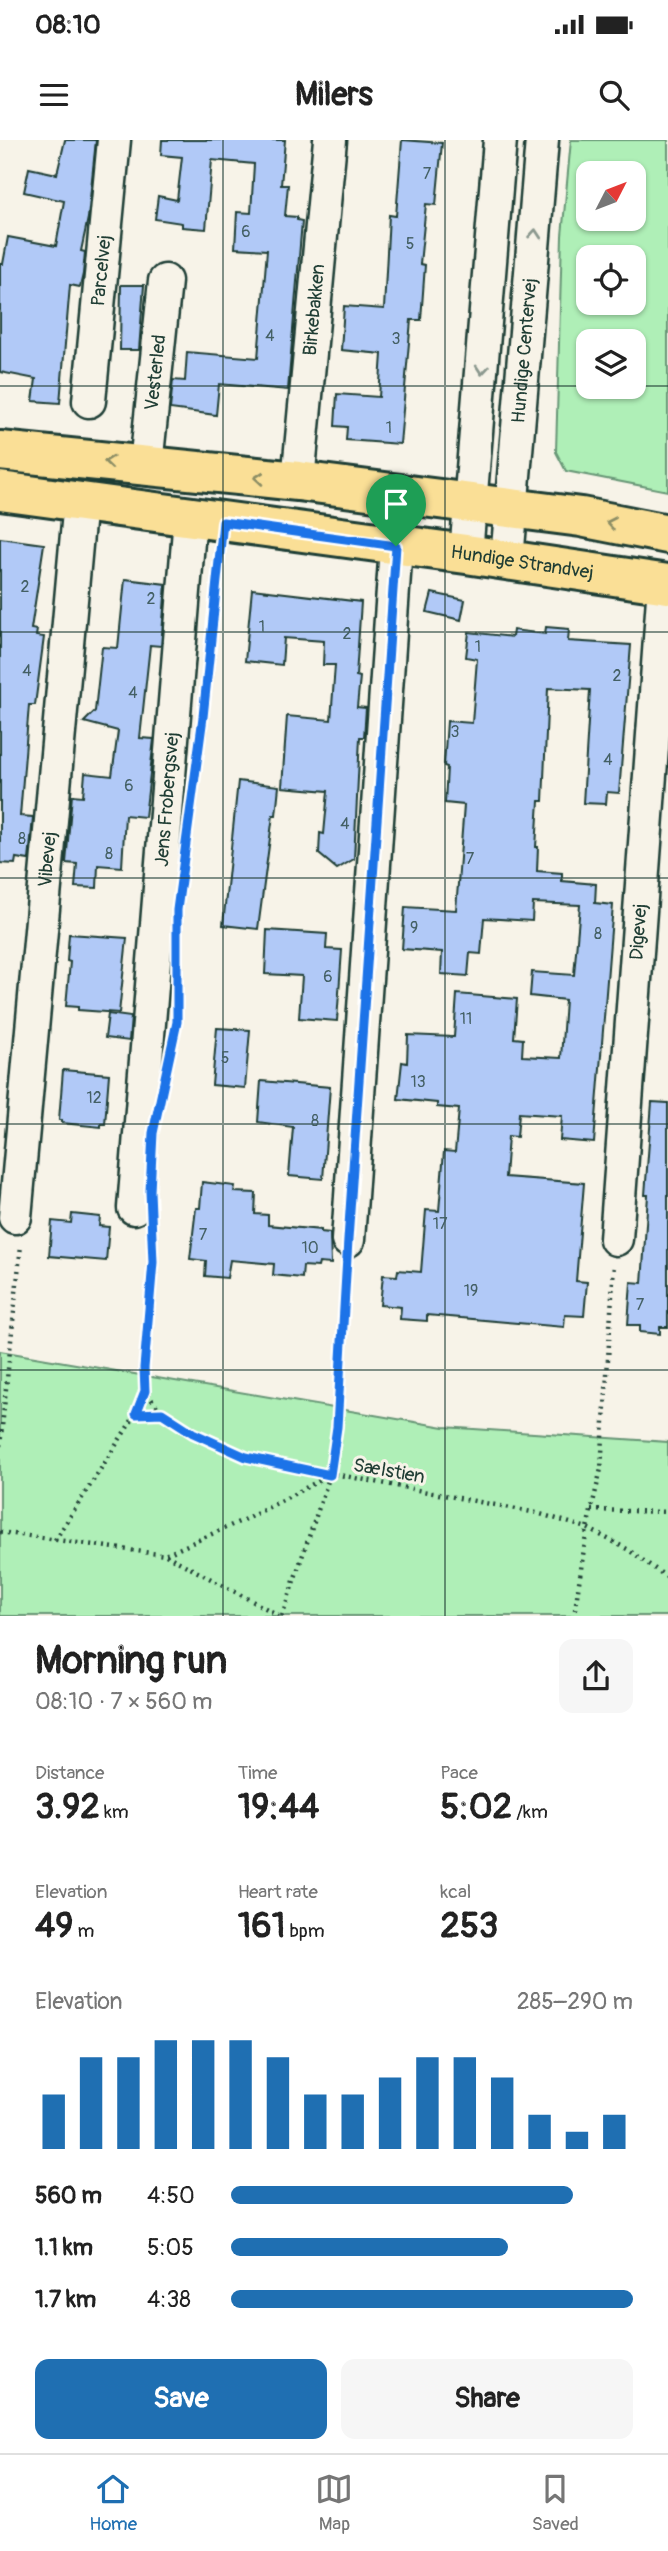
<!DOCTYPE html>
<html lang="en">
<head>
<meta charset="utf-8">
<style>
  :root { --surface:#fff; --page:#f6f6f6; --text:#222; --muted:#767676; --line:#e0e0e0; --accent:#1f6fb2 }
  body { margin:0; font-family:Pangolin,sans-serif; background:var(--page); color:var(--text); height:100vh; display:flex; flex-direction:column; font-size:26px; white-space:nowrap }
  * { box-sizing:border-box; margin:0 }
  p { font-size:23px; color:var(--muted) }
  .icon { flex:none; width:38px; height:38px; fill:none; stroke:currentColor; stroke-width:2; stroke-linecap:round; stroke-linejoin:round }
  .map { position:relative; height:1476px; overflow:hidden }
  .details { display:flex; flex-direction:column; background:var(--surface); flex:1 }
  .details>* { flex:none }
  .needle { width:46px; rotate:48deg }
  .fabs { position:absolute; left:576px; top:21px; display:grid; gap:14px }
  .fabs a { display:grid; place-items:center; width:70px; height:70px; border-radius:14px; background:var(--surface); box-shadow:0 2px 5px #0004; font-size:35px }
  .pin { position:absolute; display:grid; place-items:center; width:60px; height:60px; color:#fff; margin:-72px -30px; border-radius:50% 50% 50% 0; rotate:-45deg; box-shadow:0 0 7px #0007 }
  .pin .icon { rotate:45deg }
  .round { display:grid; place-items:center; flex:none; width:74px; height:74px; border-radius:14px; background:var(--page) }
  .overview { display:flex; align-items:center; justify-content:space-between; height:119px; padding:0 35px }
  h1 { font-size:38px; font-weight:700; line-height:52px }
  .stats { display:grid; grid-template-columns:repeat(3,1fr); gap:10px; height:119px; padding:7px 35px }
  .stats div { display:grid; align-content:center }
  .stats b { font-size:35px; font-weight:700 }
  .stats small { font-size:19px; font-weight:400 }
  .stats p { font-size:19px }
  .chart { height:196px; padding:14px 35px }
  .chart p { display:flex; justify-content:space-between }
  .chart svg { width:100%; height:126px; margin-top:7px; stroke:var(--accent); stroke-width:6 }
  .action { display:flex; gap:14px; margin-top:auto; padding:14px 35px }
  .action a { flex:1; height:80px; border-radius:14px; background:var(--accent); color:#fff; font-size:28px; font-weight:700; line-height:80px; text-align:center }
  .action a+a { background:var(--page); color:var(--text) }
  ul { padding:0 35px; list-style:none; font-size:23px }
  li { display:grid; grid-template-columns:112px 84px 1fr; align-items:center; height:52px }
  li i { height:18px; border-radius:9px; background:var(--accent) }
  .status { display:flex; justify-content:space-between; align-items:center; height:49px; padding:0 35px; background:var(--surface); direction:ltr }
  .status svg { height:19px; fill:currentColor }
  header { display:flex; justify-content:space-between; align-items:center; height:91px; padding:0 35px; background:var(--surface); font-size:32px; font-weight:700 }
  .tab-bar { display:flex; justify-content:space-around; align-items:center; height:98px; border-top:2px solid var(--line); background:var(--surface); font-size:19px; color:var(--muted) }
  .tab-bar a { display:grid; justify-items:center; gap:4px }
  .tab-bar .on { color:var(--accent) }
  .map>svg:first-child { display:block }
  .green { fill:#afefb7; stroke:#679676; stroke-width:2; fill-rule:evenodd }
  .building { fill:#b1c9f7; stroke:#1f3d34; stroke-width:2 }
  .lines { fill:none; stroke-linecap:round; stroke-linejoin:round }
  .minor-casing { stroke:#1f3d34; stroke-width:37 }
  .major-casing { stroke:#1f3d34; stroke-width:44 }
  .path { stroke:#1f3d34; stroke-width:4.5; stroke-dasharray:2 5; stroke-linecap:butt }
  .minor { stroke:#f7f3e8; stroke-width:32 }
  .major { stroke:#fadf96; stroke-width:38 }
  .oneway { stroke:#8b988e }
  .oneway2 { stroke:#8c8e65 }
  .route-casing { stroke:#fff; stroke-width:14 }
  .route { stroke:#1a73e8; stroke-width:9 }
  .grid { fill:none; stroke:#1f3d34; stroke-width:2; stroke-opacity:0.55 }
  .labels { text-anchor:middle; dominant-baseline:central; stroke-width:6; stroke-linejoin:round; paint-order:stroke }
  .number-label { font-size:16px; fill:#446065 }
  .street-label { font-size:19px; fill:#1f3d34; stroke:#f7f3e8 }
</style>
</head>
<body>
<div class="status"><b>08:10</b><svg viewBox="0 0 49 12"><path d="M0 12V9h3v3zM5 12V6h3v6zM10 12V3h3v9zM15 12V0h3v12zM26 1h20v11H26zM47 4h2v5h-2z"/></svg></div>
<header><svg class="icon" aria-label="menu" viewBox="0 0 24 24"><path d="M4 6h16M4 12h16M4 18h16"/></svg>Milers<svg class="icon" aria-label="search" viewBox="0 0 24 24"><circle cx="10" cy="10" r="6"/><path d="M15 15l6 6"/></svg></header>
<div class="map">
<svg width="668" height="1477" viewBox="0 0 668 1477">
  <rect width="100%" height="100%" fill="#f7f3e8"/>
  <filter id="ink" filterUnits="userSpaceOnUse"><feTurbulence type="fractalNoise" baseFrequency=".0143" numOctaves="2"/><feDisplacementMap in="SourceGraphic" scale="14" xChannelSelector="R" yChannelSelector="G"/><feConvolveMatrix kernelMatrix="1 2 1 2 8 2 1 2 1" color-interpolation-filters="sRGB"/></filter>
  <g filter="url(#ink)">
    <!-- green -->
    <g class="green">
      <path d="M 571,0 L 668,0 L 668,351 L 566,331 L 556,312 L 562,96 ZM 588,33 L 634,33 L 634,79 L 588,79 ZM 588,117 L 634,117 L 634,163 L 588,163 ZM 588,201 L 634,201 L 634,247 L 588,247 Z"/>
      <polygon points="0,1211 444,1287 668,1302 668,1476 0,1476"/>
    </g>
    <!-- building -->
    <g class="building">
      <polygon points="65,0 96,0 88,78 81,111 85,112 83,134 80,147 70,145 60,263 33,261 36,239 0,232 0,124 3,124 8,97 56,106 64,61 24,52 29,28 57,34"/>
      <polygon points="162,0 285,0 281,45 288,45 285,76 297,77 297,80 302,81 288,250 219,244 216,275 170,269 173,240 185,241 187,212 258,218 267,110 235,108 237,72 251,73 254,24 212,20 206,89 182,87 182,83 155,79 158,56 177,60 182,17 161,15"/>
      <polygon points="402,0 442,3 436,65 426,64 420,124 425,125 421,180 411,180 400,304 346,300 347,287 335,286 337,254 379,257 382,214 341,210 344,166 384,169 389,75 396,76"/>
      <polygon points="121,145 144,145 139,210 120,210"/>
      <polygon points="0,398 44,404 31,489 37,490 36,496 44,497 35,565 29,565 20,676 33,677 29,720 16,718 15,724 0,723"/>
      <polygon points="125,439 166,444 161,506 150,505 140,598 154,599 145,677 125,675 122,727 98,725 97,748 75,747 77,724 66,723 72,655 83,656 85,633 112,636 118,591 84,582 95,571 102,507 118,508"/>
      <polygon points="252,449 361,462 356,536 360,537 357,567 366,568 364,597 360,597 354,719 337,729 319,714 320,693 324,694 328,651 282,647 287,576 331,580 335,525 323,525 324,501 284,498 282,525 245,521"/>
      <polygon points="432,453 465,460 461,480 427,472"/>
      <polygon points="546,487 569,489 568,501 631,505 619,653 607,652 606,664 583,663 590,550 548,548 543,661 539,661 536,707 538,707 537,731 562,733 562,741 596,744 595,763 613,765 594,1003 560,1000 562,976 519,973 517,997 508,996 505,1037 584,1043 576,1141 587,1142 584,1176 565,1175 564,1187 427,1175 427,1181 400,1179 401,1167 380,1165 383,1135 397,1136 398,1130 421,1132 426,1070 439,1071 444,1011 455,1012 459,969 437,967 437,963 398,959 402,922 407,923 408,895 454,897 457,854 517,859 514,898 523,899 522,916 561,918 565,860 530,856 532,832 574,835 580,765 533,763 532,781 484,778 481,814 470,813 468,836 441,834 442,812 402,809 405,767 456,770 464,665 445,663 447,627 444,626 447,581 472,583 477,519 466,517 469,492 512,497 513,490 545,494"/>
      <polygon points="238,641 279,646 276,675 273,675 258,789 223,785"/>
      <polygon points="267,790 327,794 326,809 342,810 337,881 299,878 302,836 265,834"/>
      <polygon points="69,794 127,798 119,873 78,870 78,867 66,866 70,822 67,821"/>
      <polygon points="108,874 131,877 129,901 105,898"/>
      <polygon points="217,888 250,890 245,948 212,945"/>
      <polygon points="63,930 109,934 105,984 101,984 101,987 62,983 62,980 59,980"/>
      <polygon points="261,941 330,947 323,1039 289,1036 293,987 258,982"/>
      <polygon points="652,962 668,963 668,1187 660,1187 660,1194 640,1192 640,1185 628,1185 631,1142 642,1143 648,1055 645,1055"/>
      <polygon points="202,1042 235,1046 234,1052 256,1053 255,1074 268,1075 268,1085 321,1090 321,1092 330,1093 331,1124 319,1123 318,1127 303,1126 302,1138 273,1135 274,1124 230,1120 227,1138 205,1136 206,1121 190,1119 196,1068 200,1068"/>
      <polygon points="72,1074 100,1077 99,1086 109,1087 106,1121 49,1116 52,1081 71,1083"/>
    </g>
    <g class="lines">
      <!-- minor casing -->
      <g class="minor-casing">
        <g id="minor">
          <path id="s1" d="M 89,261 L 114,0"/>
          <path id="s2" d="M 146,325 L 165,141"/>
          <path id="s3" d="M 298,341 L 330,0"/>
          <polyline points="466,414 500,0"/>
          <path id="s4" d="M 507,420 L 542,0"/>
          <path id="s5" d="M 134,1068 L 190,377"/>
          <path id="s6" d="M 15,1077 L 80,361"/>
          <path id="s7" d="M 616,1099 L 664,444"/>
          <polyline points="348,1100 396,406"/>
        </g>
      </g>
      <!-- major casing -->
      <g class="major-casing">
        <g id="major">
          <polyline points="0,311 298,341 581,377 668,394"/>
          <path id="s8" d="M 0,351 L 466,414 L 668,444"/>
        </g>
      </g>
      <!-- path -->
      <g class="path">
        <polyline points="213,478 220,410"/>
        <polyline points="152,1087 153,1122 144,1228 145,1251 162,1273 193,1293 246,1317 537,1373 587,1388 627,1409 668,1438"/>
        <polyline points="136,1274 161,1273"/>
        <polyline points="0,1306 21,1105"/>
        <polyline points="591,1370 668,1372"/>
        <polyline points="0,1392 165,1415 252,1376 330,1335"/>
        <polyline points="55,1400 136,1274 145,1252"/>
        <polyline points="166,1415 282,1477"/>
        <polyline points="282,1476 330,1335 337,1287 346,1126"/>
        <polyline points="574,1477 587,1388 601,1329 614,1124"/>
      </g>
      <!-- minor -->
      <use href="#minor" class="minor"/>
      <!-- major -->
      <use href="#major" class="major"/>
    </g>
    <!-- one-way arrows -->
    <defs><path id="oneway-chevron" d="M-2-3.5L2.5 0L-2 3.5" fill="none" stroke-width="1.6" stroke-linecap="round" stroke-linejoin="round" transform="scale(1.75)"/></defs>
    <g class="oneway">
      <use href="#oneway-chevron" transform="translate(535 94) rotate(-85)"/>
      <use href="#oneway-chevron" transform="translate(482 230) rotate(95)"/>
    </g>
    <g class="oneway2">
      <use href="#oneway-chevron" transform="translate(109 322) rotate(-174)"/>
      <use href="#oneway-chevron" transform="translate(259 338) rotate(-175)"/>
      <use href="#oneway-chevron" transform="translate(611 383) rotate(-169)"/>
    </g>
  </g>
  <g class="lines" filter="url(#ink)">
    <!-- route casing -->
    <g class="route-casing">
      <polygon id="route" points="223,382 396,406 348,1100 337,1287 330,1335 246,1317 193,1293 162,1273 136,1274 145,1251 144,1228 153,1122 150,1051 153,993 177,882 177,770 203,577"/>
    </g>
    <!-- route -->
    <use href="#route" class="route"/>
  </g>
  <!-- grid -->
  <path class="grid" d="M 223,0 L 223,1477M 445,0 L 445,1477M 0,246 L 588,246M 634,246 L 668,246M 0,492 L 668,492M 0,738 L 668,738M 0,984 L 668,984M 0,1230 L 668,1230"/>
  <g class="labels">
    <!-- number labels -->
    <g class="number-label">
      <text x="427" y="34">7</text>
      <text x="246" y="92">6</text>
      <text x="410" y="104">5</text>
      <text x="270" y="196">4</text>
      <text x="396" y="199">3</text>
      <text x="389" y="288">1</text>
      <text x="25" y="447">2</text>
      <text x="151" y="459">2</text>
      <text x="262" y="487">1</text>
      <text x="347" y="494">2</text>
      <text x="478" y="507">1</text>
      <text x="27" y="531">4</text>
      <text x="617" y="536">2</text>
      <text x="133" y="553">4</text>
      <text x="455" y="592">3</text>
      <text x="608" y="620">4</text>
      <text x="129" y="646">6</text>
      <text x="345" y="684">4</text>
      <text x="22" y="699">8</text>
      <text x="109" y="714">8</text>
      <text x="470" y="719">7</text>
      <text x="414" y="788">9</text>
      <text x="598" y="794">8</text>
      <text x="328" y="837">6</text>
      <text x="466" y="879">11</text>
      <text x="225" y="918">5</text>
      <text x="418" y="942">13</text>
      <text x="94" y="958">12</text>
      <text x="315" y="981">8</text>
      <text x="440" y="1084">17</text>
      <text x="203" y="1095">7</text>
      <text x="310" y="1108">10</text>
      <text x="471" y="1151">19</text>
      <text x="640" y="1165">7</text>
    </g>
    <!-- street labels -->
    <g class="street-label">
      <text stroke="none"><textPath href="#s1" startOffset="131">Parcelvej</textPath></text>
      <text stroke="none"><textPath href="#s3" startOffset="172">Birkebakken</textPath></text>
      <text stroke="none"><textPath href="#s4" startOffset="210">Hundige Centervej</textPath></text>
      <text stroke="none"><textPath href="#s2" startOffset="93">Vesterled</textPath></text>
      <text stroke="none"><textPath href="#s8" startOffset="527">Hundige Strandvej</textPath></text>
      <text stroke="none"><textPath href="#s5" startOffset="410">Jens Frobergsvej</textPath></text>
      <text stroke="none"><textPath href="#s6" startOffset="359">Vibevej</textPath></text>
      <text stroke="none"><textPath href="#s7" startOffset="308">Digevej</textPath></text>
      <text transform="translate(389 1331) rotate(10)">Sælstien</text>
    </g>
  </g>
</svg>
<div class="fabs">
<a><svg class="needle" viewBox="-14 -14 28 28"><path d="M0-13l5 13h-10z" fill="#e53935"/><path d="M0 13l5-13h-10z" fill="#767676"/></svg></a>
<a><svg class="icon" aria-label="locate" viewBox="0 0 24 24"><circle cx="12" cy="12" r="6"/><path d="M12 2v4M12 18v4M2 12h4M18 12h4"/></svg></a>
<a><svg class="icon" aria-label="layers" viewBox="0 0 24 24"><path d="M12 4l9 5-9 5-9-5zM3 14l9 5 9-5"/></svg></a>
</div>
<div class="pin" style="left:396px;top:406px;background:#1e9e55"><svg class="icon" aria-label="arrive" viewBox="0 0 24 24"><path d="M6 21V4h12l-3 4 3 4H6"/></svg></div>
</div>
<section class="details">
<div class="overview"><div><h1>Morning run</h1><p>08:10 · 7 × 560 m</p></div><a class="round"><svg class="icon" aria-label="share" viewBox="0 0 24 24"><path d="M12 15V3M7 8l5-5 5 5M5 13v7h14v-7"/></svg></a></div>
<div class="stats">
<div><p>Distance</p><b>3.92<small> km</small></b></div>
<div><p>Time</p><b>19:44</b></div>
<div><p>Pace</p><b>5:02<small> /km</small></b></div>
</div>
<div class="stats">
<div><p>Elevation</p><b>49<small> m</small></b></div>
<div><p>Heart rate</p><b>161<small> bpm</small></b></div>
<div><p>kcal</p><b>253</b></div>
</div>
<div class="chart"><p><span>Elevation</span>285–290 m</p>
<svg viewBox="0 0 160 44" preserveAspectRatio="none"><path d="M5 44V25M15 44V12M25 44V12M35 44V6M45 44V6M55 44V6M65 44V12M75 44V25M85 44V25M95 44V19M105 44V12M115 44V12M125 44V19M135 44V32M145 44V38M155 44V32"/></svg>
</div>
<ul>
<li><b>560 m</b>4:50<i style="width:85%"></i></li>
<li><b>1.1 km</b>5:05<i style="width:69%"></i></li>
<li><b>1.7 km</b>4:38<i style="width:100%"></i></li>
</ul>
<div class="action"><a>Save</a><a>Share</a></div>
</section>
<nav class="tab-bar">
<a class="on"><svg class="icon" aria-label="home" viewBox="0 0 24 24"><path d="M3 11l9-7 9 7M6 9v11h12V9"/></svg>Home</a>
<a><svg class="icon" aria-label="map" viewBox="0 0 24 24"><path d="M3 6l6-2 6 2 6-2v14l-6 2-6-2-6 2zM9 4v14M15 6v14"/></svg>Map</a>
<a><svg class="icon" aria-label="saved" viewBox="0 0 24 24"><path d="M7 4h10v16l-5-4-5 4z"/></svg>Saved</a>
</nav>
</body>
</html>
